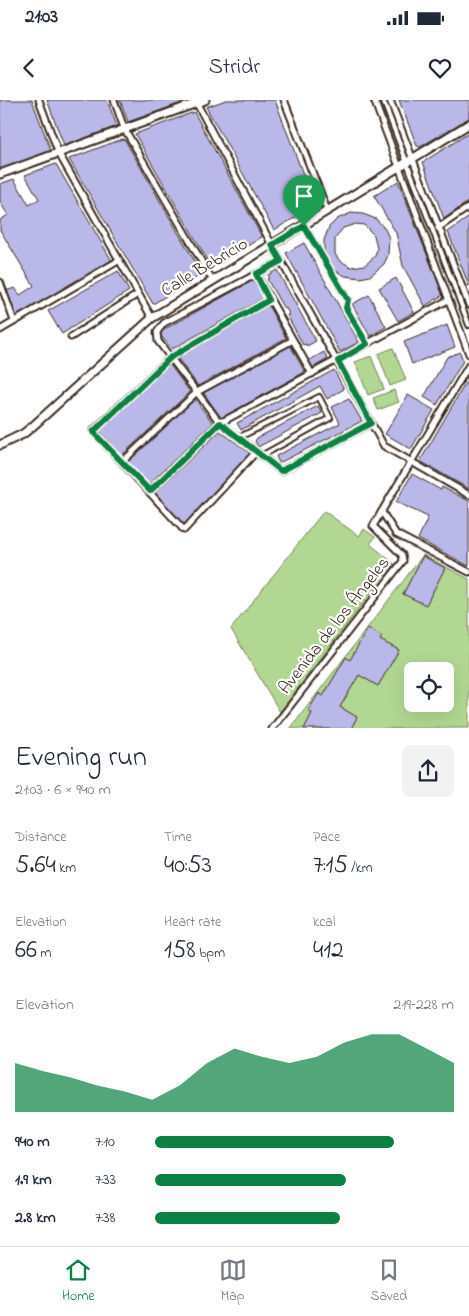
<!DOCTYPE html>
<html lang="en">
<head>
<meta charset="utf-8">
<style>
  :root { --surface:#fff; --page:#f2f2f3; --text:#1f2937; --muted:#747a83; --line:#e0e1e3; --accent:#0b8043 }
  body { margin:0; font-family:"Indie Flower",sans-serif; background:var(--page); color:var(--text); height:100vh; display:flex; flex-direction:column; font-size:19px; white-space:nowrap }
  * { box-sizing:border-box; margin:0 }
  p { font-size:16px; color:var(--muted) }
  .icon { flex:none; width:28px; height:28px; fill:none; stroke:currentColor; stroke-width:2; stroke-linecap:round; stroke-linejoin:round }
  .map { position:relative; height:628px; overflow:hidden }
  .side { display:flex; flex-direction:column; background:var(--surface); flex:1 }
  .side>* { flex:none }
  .buttons { position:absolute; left:404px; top:562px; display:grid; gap:10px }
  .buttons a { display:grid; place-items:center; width:50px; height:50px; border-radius:8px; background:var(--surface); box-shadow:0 5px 20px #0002; font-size:25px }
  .pin { position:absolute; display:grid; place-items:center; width:42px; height:42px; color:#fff; margin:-51px -21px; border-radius:50% 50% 50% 0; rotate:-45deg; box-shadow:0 0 5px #0007 }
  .pin .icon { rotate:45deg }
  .round { display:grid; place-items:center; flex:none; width:52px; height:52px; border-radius:8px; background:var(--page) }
  .summary { display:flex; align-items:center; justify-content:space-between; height:85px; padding:0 15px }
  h1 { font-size:28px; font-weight:600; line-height:38px }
  .stats { display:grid; grid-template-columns:repeat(3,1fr); gap:8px; height:85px; padding:5px 15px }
  .stats div { display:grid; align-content:center }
  .stats b { font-size:25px; font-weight:600 }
  .stats small { font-size:14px; font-weight:400 }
  .stats p { font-size:14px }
  .chart { height:140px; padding:10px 15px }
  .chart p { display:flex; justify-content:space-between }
  .chart svg { width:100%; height:90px; margin-top:5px; fill:var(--accent); opacity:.7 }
  ul { padding:0 15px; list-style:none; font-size:16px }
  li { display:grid; grid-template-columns:80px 60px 1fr; align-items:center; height:38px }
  li i { height:12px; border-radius:6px; background:var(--accent) }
  .status { display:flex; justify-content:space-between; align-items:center; height:35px; padding:0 25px; background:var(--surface); direction:ltr }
  .status svg { height:14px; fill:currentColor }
  header { display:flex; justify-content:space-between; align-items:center; height:65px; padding:0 15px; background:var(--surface); font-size:22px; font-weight:600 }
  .tabs { display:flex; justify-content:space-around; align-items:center; height:70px; border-top:1px solid var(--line); background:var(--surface); font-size:14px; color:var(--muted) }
  .tabs a { display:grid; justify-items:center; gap:2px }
  .tabs .selected { color:var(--accent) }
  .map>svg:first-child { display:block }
  .green { fill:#b2d793; stroke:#768058; fill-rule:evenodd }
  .building { fill:#bab7e9; stroke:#3b2a1e; fill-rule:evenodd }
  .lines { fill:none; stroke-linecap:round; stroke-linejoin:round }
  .pedestrian-casing { stroke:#3b2a1e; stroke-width:8 }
  .minor-casing { stroke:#3b2a1e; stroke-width:9 }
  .tertiary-casing { stroke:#3b2a1e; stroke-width:11 }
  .pedestrian { stroke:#fff; stroke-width:4 }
  .minor { stroke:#fff; stroke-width:5 }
  .tertiary { stroke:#fff; stroke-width:7 }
  .route-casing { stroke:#fff; stroke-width:10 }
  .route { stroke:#0b8043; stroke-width:6 }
  .labels { text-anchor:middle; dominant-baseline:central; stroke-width:4.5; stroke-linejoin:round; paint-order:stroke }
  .street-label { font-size:18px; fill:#3b2a1e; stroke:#fff }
</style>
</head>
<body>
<div class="status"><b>21:03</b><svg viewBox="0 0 49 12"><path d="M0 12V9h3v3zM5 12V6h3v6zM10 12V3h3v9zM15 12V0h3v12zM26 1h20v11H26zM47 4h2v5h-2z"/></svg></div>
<header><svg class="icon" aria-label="back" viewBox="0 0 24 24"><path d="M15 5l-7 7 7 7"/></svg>Stridr<svg class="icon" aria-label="heart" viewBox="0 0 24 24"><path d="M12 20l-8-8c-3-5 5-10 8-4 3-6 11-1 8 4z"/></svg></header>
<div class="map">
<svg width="469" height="629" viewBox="0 0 469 629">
  <rect width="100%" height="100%" fill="#fff"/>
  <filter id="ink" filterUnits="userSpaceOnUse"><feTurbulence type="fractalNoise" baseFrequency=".02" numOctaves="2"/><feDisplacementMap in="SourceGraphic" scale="10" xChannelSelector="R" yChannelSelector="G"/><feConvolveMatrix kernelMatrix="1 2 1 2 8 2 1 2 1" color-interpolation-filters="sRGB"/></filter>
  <g filter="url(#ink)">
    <!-- green -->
    <g class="green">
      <polygon points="393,248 406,280 390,286 378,254"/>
      <polygon points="371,256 384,289 368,295 355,262"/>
      <polygon points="394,290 399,302 378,310 373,298"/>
      <polygon points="324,411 359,436 364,429 375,437 370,444 391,461 392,465 280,612 231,529"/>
      <path d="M 423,455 L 469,479 L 469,628 L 290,629 ZM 412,571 L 445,571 L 445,604 L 412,604 Z"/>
    </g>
    <!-- building -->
    <g class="building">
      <polygon points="2,0 32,0 51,51 0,70 0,1"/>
      <polygon points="47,0 107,0 117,26 64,46"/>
      <polygon points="120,0 187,0 187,1 128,22"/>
      <polygon points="226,0 275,0 315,106 274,130 206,7"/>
      <polygon points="399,0 469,0 469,18 420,47 417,46"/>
      <polygon points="194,12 262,137 212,168 135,34"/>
      <polygon points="469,33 469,101 444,119 423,62"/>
      <polygon points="122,39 125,40 202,174 153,204 69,59"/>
      <polygon points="56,64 112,161 15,217 5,191 15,188 20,195 34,186 0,130 0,120 8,115 0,102 0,84 14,79 29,105 39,99 25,75"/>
      <polygon points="398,81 443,195 425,206 403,166 396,133 374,96"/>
      <path d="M 351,113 L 363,114 L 376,119 L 385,129 L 389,138 L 388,155 L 384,164 L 370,176 L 360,178 L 345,176 L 336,171 L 330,165 L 324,152 L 324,140 L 329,127 L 337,119 ZM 356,124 L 364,125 L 374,135 L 377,149 L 375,156 L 365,165 L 351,167 L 339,160 L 335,154 L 335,139 L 343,128 Z"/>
      <polygon points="469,117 469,186 448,132"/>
      <polygon points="304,143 359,242 340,252 286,153"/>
      <polygon points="277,170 316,241 307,246 306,244 303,245 287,215 289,214 286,208 284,209 267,179 269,178 268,175"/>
      <polygon points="118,171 129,191 62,234 48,211"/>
      <polygon points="396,178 414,212 398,221 379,188"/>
      <polygon points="252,181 256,183 264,197 262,199 172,249 160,235 163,230"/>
      <polygon points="369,195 386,227 370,236 352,204"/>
      <polygon points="268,205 286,238 198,286 176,256"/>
      <polygon points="447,225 455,247 412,264 404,242"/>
      <polygon points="290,245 305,272 221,318 203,292"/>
      <polygon points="324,252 328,259 312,268 308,261"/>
      <polygon points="460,252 463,261 437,305 424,297 447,257"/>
      <polygon points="168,262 190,292 120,357 95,330"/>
      <polygon points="334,270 344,289 327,299 320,286 241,330 237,323"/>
      <polygon points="469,277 469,389 420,361"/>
      <polygon points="408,295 434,310 411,349 385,334"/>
      <polygon points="194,298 213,323 147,386 126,363"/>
      <polygon points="349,299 362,321 279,363 276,356 340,323 332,307"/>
      <polygon points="318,306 322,313 258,347 255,341 257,338"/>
      <polygon points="220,331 250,353 184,426 154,393"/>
      <polygon points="412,374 441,390 442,387 469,401 469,466 418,439 428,417 396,402"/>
      <polygon points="423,456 445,468 426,505 403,494"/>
      <polygon points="390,461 395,465 387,476 382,471"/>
      <polygon points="368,528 382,537 380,540 399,550 378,586 359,575 340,607 357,617 351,629 304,629 312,613 308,611 319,593 323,596 346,557 350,560"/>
    </g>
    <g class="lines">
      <!-- pedestrian casing -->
      <g class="pedestrian-casing">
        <g id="pedestrian">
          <polyline points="383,0 469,225"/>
          <polyline points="304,126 348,200 346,208 367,244"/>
          <polyline points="238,338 319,297 330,318 261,356"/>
        </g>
      </g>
      <!-- minor casing -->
      <g class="minor-casing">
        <g id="minor">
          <polyline points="39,0 58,52 152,218"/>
          <polyline points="114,0 124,28 213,181"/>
          <polyline points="195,0 272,145 384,346 469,395"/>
          <polyline points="284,0 327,110"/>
          <polyline points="374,0 469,254"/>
          <polyline points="390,0 469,205"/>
          <polyline points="438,128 469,107"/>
          <polyline points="281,161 164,223 157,232 158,241 220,323 281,371 371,323"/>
          <polyline points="256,174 312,274"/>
          <polyline points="0,182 14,221"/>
          <polyline points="0,230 118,161"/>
          <polyline points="71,237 138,194"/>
          <polyline points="256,352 184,430 93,331 171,257 269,200"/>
          <polyline points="122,362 197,292 293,240"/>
          <polyline points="150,391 220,323 448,200"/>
          <polyline points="382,412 396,434 469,472"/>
          <polyline points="272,629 403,461 402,455 373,426 469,265"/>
        </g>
      </g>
      <!-- tertiary casing -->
      <g class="tertiary-casing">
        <g id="tertiary">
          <polyline points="0,74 205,0"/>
          <polyline points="0,345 23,334 33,326 152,218 469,24"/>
        </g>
      </g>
      <!-- pedestrian -->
      <use href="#pedestrian" class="pedestrian"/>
      <!-- minor -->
      <use href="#minor" class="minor"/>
      <!-- tertiary -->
      <use href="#tertiary" class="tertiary"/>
    </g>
  </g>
  <g class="lines" filter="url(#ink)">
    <!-- route casing -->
    <g class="route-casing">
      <polygon id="route" points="304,126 348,200 346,208 367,244 338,261 371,323 281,371 220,323 150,391 93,332 171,257 269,200 256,174 281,161 272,145"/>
    </g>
    <!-- route -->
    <use href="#route" class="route"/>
  </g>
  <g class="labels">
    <!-- street labels -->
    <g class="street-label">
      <text transform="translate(205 168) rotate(-31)">Calle Bebricio</text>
      <text transform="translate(335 526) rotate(-52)">Avenida de los Ángeles</text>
    </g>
  </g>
</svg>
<div class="buttons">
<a><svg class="icon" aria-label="locate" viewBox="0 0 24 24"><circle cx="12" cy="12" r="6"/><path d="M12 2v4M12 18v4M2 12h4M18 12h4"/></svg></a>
</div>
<div class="pin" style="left:304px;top:126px;background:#1e9e55"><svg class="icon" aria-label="arrive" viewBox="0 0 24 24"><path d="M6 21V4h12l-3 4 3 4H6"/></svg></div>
</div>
<section class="side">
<div class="summary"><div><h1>Evening run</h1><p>21:03 · 6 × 940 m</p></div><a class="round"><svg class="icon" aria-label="share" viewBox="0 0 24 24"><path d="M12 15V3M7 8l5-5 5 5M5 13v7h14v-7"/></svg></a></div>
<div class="stats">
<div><p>Distance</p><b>5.64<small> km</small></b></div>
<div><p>Time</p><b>40:53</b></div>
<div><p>Pace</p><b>7:15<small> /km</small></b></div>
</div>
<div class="stats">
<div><p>Elevation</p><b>66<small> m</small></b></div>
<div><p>Heart rate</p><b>158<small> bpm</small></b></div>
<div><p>kcal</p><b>412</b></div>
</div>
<div class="chart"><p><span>Elevation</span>219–228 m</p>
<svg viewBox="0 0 160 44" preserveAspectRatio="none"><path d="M0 44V20L10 24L20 27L30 31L40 34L50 38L60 31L70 20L80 13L90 17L100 20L110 17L120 10L130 6L140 6L150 13L160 20V44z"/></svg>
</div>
<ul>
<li><b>940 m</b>7:10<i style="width:80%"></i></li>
<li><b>1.9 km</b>7:33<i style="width:64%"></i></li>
<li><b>2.8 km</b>7:38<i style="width:62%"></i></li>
</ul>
</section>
<nav class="tabs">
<a class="selected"><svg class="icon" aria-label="home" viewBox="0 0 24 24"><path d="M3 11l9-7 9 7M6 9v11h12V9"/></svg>Home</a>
<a><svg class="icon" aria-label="map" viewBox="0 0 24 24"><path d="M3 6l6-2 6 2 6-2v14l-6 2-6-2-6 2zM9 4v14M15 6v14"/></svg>Map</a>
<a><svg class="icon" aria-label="saved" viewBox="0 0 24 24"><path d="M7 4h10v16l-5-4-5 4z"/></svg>Saved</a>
</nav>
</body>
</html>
